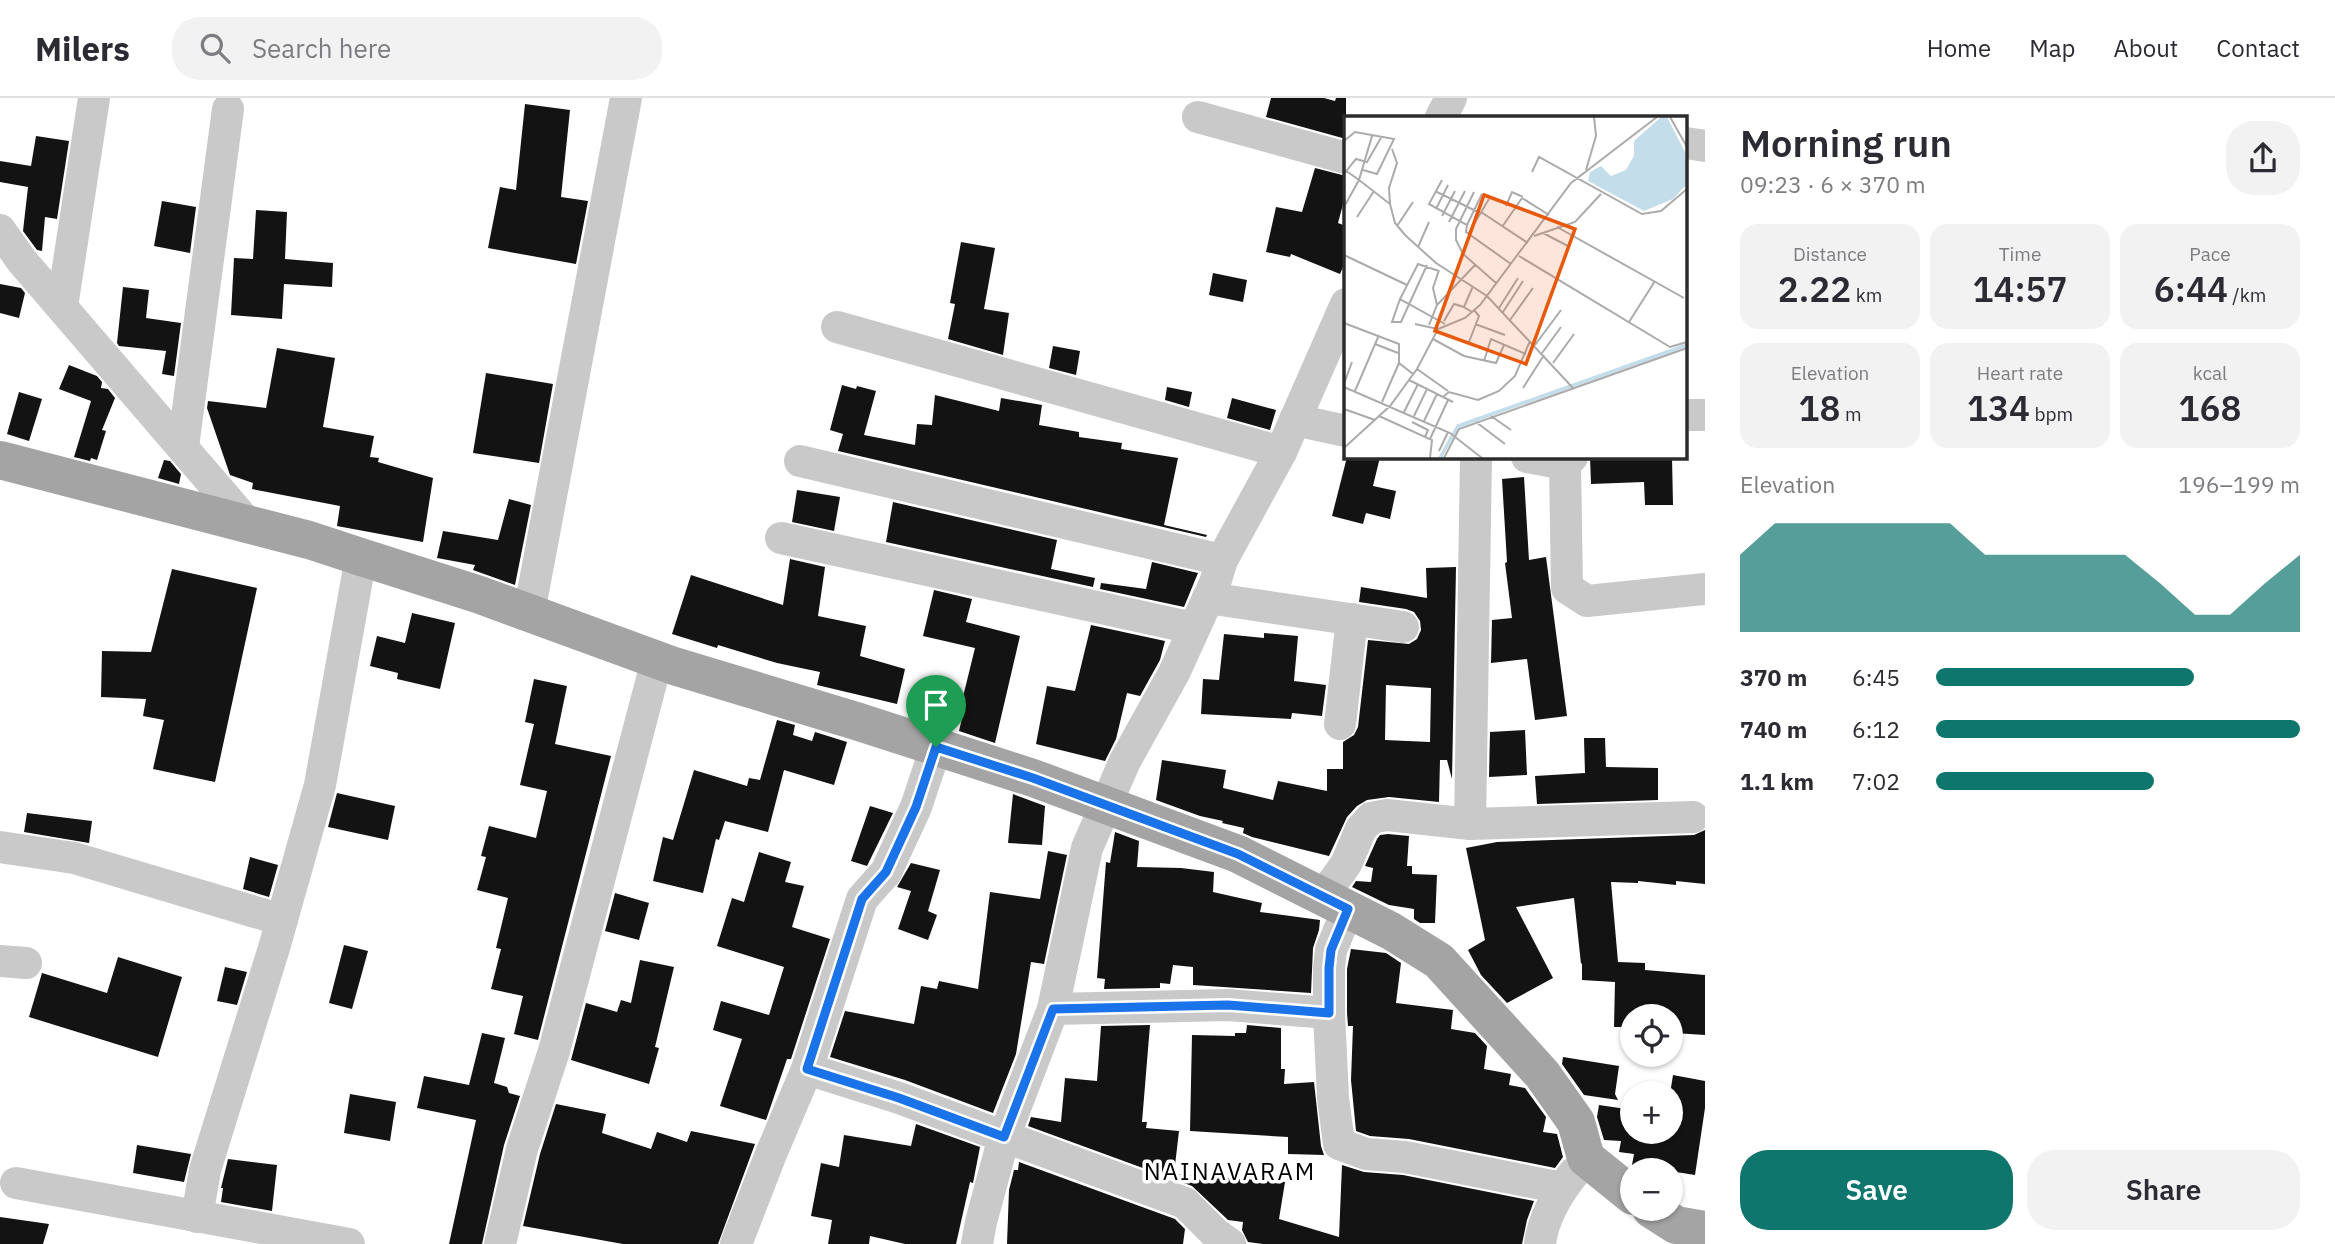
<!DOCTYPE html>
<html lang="en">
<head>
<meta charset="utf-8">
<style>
  :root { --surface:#fff; --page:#f2f2f3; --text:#2b2b33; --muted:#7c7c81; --line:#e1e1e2; --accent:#0f766e }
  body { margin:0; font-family:"IBM Plex Sans",sans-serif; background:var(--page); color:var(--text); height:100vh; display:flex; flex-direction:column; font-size:26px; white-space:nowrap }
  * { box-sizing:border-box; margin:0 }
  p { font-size:23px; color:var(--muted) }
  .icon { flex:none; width:38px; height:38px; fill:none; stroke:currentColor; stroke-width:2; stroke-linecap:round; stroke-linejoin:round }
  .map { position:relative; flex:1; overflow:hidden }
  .drawer { display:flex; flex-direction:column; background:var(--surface); width:630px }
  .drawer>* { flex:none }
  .tools { position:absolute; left:1620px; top:906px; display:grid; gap:14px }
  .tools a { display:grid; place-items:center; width:63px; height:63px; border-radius:50%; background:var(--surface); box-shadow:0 2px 5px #0004; font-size:35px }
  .pin { position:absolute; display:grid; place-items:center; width:60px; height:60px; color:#fff; margin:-72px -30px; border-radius:50% 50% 50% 0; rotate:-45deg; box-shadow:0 0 7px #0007 }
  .pin .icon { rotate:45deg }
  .round { display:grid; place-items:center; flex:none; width:74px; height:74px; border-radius:28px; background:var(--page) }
  .headline { display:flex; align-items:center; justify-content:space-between; height:119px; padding:0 35px }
  h1 { font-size:38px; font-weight:600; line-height:52px }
  .metrics { display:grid; grid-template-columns:repeat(3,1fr); gap:10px; height:119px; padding:7px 35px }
  .metrics div { display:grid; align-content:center; border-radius:18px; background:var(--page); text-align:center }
  .metrics b { font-size:35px; font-weight:600 }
  .metrics small { font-size:19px; font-weight:400 }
  .metrics p { font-size:19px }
  .chart { height:196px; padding:14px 35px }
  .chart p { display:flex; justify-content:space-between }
  .chart svg { width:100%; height:126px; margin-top:7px; fill:var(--accent); opacity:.7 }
  .button { display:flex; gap:14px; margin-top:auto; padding:14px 35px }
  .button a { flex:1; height:80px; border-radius:28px; background:var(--accent); color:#fff; font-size:28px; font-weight:600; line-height:80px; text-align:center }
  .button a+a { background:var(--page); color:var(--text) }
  ul { padding:0 35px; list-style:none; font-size:23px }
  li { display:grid; grid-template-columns:112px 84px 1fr; align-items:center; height:52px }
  li i { height:18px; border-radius:9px; background:var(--accent) }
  header { display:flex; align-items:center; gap:42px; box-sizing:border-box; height:98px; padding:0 35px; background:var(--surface); border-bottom:2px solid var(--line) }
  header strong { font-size:33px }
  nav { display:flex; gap:38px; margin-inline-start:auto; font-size:24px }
  .search { width:490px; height:63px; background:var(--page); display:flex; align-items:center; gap:18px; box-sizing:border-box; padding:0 24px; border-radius:28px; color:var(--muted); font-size:26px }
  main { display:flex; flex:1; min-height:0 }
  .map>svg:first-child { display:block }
  .building { fill:#131313; fill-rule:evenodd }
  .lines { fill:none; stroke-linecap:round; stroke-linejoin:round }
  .minor { stroke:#c9c9c9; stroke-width:32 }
  .major { stroke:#a4a4a4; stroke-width:38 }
  .route-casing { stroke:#fff; stroke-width:14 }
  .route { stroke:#1a73e8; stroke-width:9 }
  .labels { text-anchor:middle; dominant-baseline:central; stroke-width:7; stroke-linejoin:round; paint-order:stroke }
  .quarter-label { font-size:24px; letter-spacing:2px; fill:#000; stroke:#fff }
  .inset-river { fill:none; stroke:#c4ddea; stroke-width:3.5 }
  .inset-road { fill:none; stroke:#ababab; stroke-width:2 }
  .view { fill:#e8590c; fill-opacity:0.15; stroke:#e8590c; stroke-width:3.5 }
  .inset-edge { fill:none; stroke:#2c2c2c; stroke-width:3.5 }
</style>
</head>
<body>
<header>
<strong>Milers</strong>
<div class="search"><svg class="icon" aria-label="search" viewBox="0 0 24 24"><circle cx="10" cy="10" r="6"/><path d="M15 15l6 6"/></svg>Search here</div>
<nav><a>Home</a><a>Map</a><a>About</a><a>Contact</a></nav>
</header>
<main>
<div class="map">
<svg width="1705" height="1146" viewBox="0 0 1705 1146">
  <rect width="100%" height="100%" fill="#fff"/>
  <!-- building -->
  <g class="building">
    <polygon points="1271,0 1324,0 1335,3 1336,0 1346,0 1346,41 1266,19"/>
    <polygon points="525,6 570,12 561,99 588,103 576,166 488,150 500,89 516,92"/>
    <polygon points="36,38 69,43 57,121 45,119 42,153 37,152 23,133 28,89 0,84 0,63 31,68"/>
    <polygon points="1315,70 1346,78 1346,95 1338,125 1346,128 1346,162 1340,176 1291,156 1290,159 1266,154 1276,109 1302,114"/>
    <polygon points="162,103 196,109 190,155 154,148"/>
    <polygon points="256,112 287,114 285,161 333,165 332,189 284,186 282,221 231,217 234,160 253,161"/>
    <polygon points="961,144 995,150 984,211 1009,215 1003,257 948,241 955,206 950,205"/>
    <polygon points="1213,175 1247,182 1243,204 1209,197"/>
    <polygon points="0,186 21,190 25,195 19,220 0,215"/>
    <polygon points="123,189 149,192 146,220 181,225 174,278 162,276 166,253 119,248 117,245"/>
    <polygon points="1053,248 1080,253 1076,277 1049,270"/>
    <polygon points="277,250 335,260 323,329 374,338 370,359 379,360 378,364 433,380 423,444 337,428 340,408 252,391 253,385 230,377 207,310 208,303 266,310"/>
    <polygon points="69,267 97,278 102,284 101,290 108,291 115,300 102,332 106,333 97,362 91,360 90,363 74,359 91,303 59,291"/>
    <polygon points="486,275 553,286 539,365 473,355"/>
    <polygon points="842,287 856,291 857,288 876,293 864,337 915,347 917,326 932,327 935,297 999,313 1001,300 1042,307 1039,327 1079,334 1079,339 1122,345 1121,351 1178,360 1164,427 1207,437 1206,439 838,353 843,336 830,332"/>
    <polygon points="1167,289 1192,294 1189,309 1165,302"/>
    <polygon points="19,294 42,301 29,343 7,336"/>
    <polygon points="1232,300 1276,312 1270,332 1227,320"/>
    <polygon points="1347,359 1380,359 1373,388 1396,393 1390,421 1366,415 1363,426 1332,418"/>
    <polygon points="1590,359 1672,359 1673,407 1645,407 1644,384 1591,386"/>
    <polygon points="164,362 170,363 181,376 179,386 158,380"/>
    <polygon points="1524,379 1529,462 1546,459 1567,618 1535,622 1527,561 1491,565 1492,522 1512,520 1505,465 1507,464 1502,381"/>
    <polygon points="797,392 840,399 834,433 792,424"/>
    <polygon points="509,401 531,407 515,487 473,472 475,467 437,460 443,433 498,442"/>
    <polygon points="893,404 1057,442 1051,471 1095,480 1093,489 886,444"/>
    <polygon points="790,461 825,469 818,518 866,528 860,558 905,571 897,606 817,587 820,574 777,565 718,547 717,550 672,536 691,477 783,507"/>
    <polygon points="1152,464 1198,475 1184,509 1100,491 1101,485 1146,491"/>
    <path d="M 1456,469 L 1452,681 L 1447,662 L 1440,662 L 1439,704 L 1389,699 L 1367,702 L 1357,708 L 1347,719 L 1329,758 L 1252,739 L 1243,735 L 1244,730 L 1222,725 L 1223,723 L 1200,718 L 1156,702 L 1162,662 L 1226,672 L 1223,690 L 1273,702 L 1278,683 L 1327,693 L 1327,671 L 1343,671 L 1343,644 L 1354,637 L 1358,629 L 1368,542 L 1409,546 L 1417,541 L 1421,532 L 1420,523 L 1414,514 L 1406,511 L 1359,504 L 1361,489 L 1427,500 L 1426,470 ZM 1386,587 L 1431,590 L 1430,644 L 1385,642 Z"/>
    <polygon points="172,471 257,490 215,684 153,671 164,622 143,618 146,601 101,599 102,553 151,554"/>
    <polygon points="934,492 972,501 966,524 1020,538 995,645 959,633 964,612 960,611 975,550 923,538"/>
    <polygon points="412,515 455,525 440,591 397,581 398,575 370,568 377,538 405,545"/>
    <polygon points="1091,527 1165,543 1160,562 1140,598 1127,595 1116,641 1105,663 1036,646 1047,588 1075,593"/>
    <polygon points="1264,535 1298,538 1294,583 1326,587 1322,618 1292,615 1291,621 1201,616 1203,581 1219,582 1224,536 1264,540"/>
    <polygon points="534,581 567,588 555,646 611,658 538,942 514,936 523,898 491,891 501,851 496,850 508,800 477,792 486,759 481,758 489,728 536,740 547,693 520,687 534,626 525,624"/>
    <polygon points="777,622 795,627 793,637 812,643 815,634 847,644 834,687 784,672 768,734 725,723 719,742 716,741 703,795 653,783 663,739 673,742 694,672 747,688 749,680 760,682"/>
    <polygon points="1525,632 1527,677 1489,679 1490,634"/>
    <polygon points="1584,640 1605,640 1606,669 1658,670 1658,702 1537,706 1535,678 1585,675"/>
    <polygon points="337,695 395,708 388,742 328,729"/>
    <polygon points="1013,696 1045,708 1042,747 1008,745"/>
    <polygon points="870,708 893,715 867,768 851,763"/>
    <polygon points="27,715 92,723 89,745 24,734"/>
    <polygon points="1705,732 1705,786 1676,783 1676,787 1638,783 1638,785 1611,784 1618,864 1645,865 1645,872 1705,877 1705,937 1674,935 1671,919 1633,919 1633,929 1614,929 1615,884 1582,882 1582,865 1581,866 1574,800 1516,809 1553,880 1507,905 1481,877 1468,852 1485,842 1466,750 1497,744 1694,737"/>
    <polygon points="1115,734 1139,743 1137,769 1181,770 1214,774 1213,794 1262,805 1260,814 1320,822 1319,832 1313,850 1311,895 1193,887 1193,869 1173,867 1170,886 1160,885 1160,890 1104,891 1105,881 1097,880 1106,764 1110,765"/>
    <polygon points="1388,736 1409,738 1407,768 1412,768 1412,776 1437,777 1435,825 1420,825 1414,821 1414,811 1389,807 1352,789 1356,783 1371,784 1373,770 1365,768 1377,741 1380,737"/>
    <polygon points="1048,753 1067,757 1044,866 1031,864 1016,956 993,1015 905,982 830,959 845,913 914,926 921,888 937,891 939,883 978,891 990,794 1040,801"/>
    <polygon points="759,754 791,764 785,784 804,788 792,829 830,841 791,961 787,961 766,1022 720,1008 742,941 713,932 721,903 769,917 784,869 717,848 732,800 744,804"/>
    <polygon points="250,759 278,767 269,799 243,791"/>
    <polygon points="911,765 940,772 928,813 937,817 928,842 898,831 911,793 897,789"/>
    <polygon points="615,795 649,805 639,842 605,833"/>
    <polygon points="344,847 368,853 352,911 329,905"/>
    <polygon points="1351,851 1386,855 1401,865 1396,905 1453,912 1451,931 1475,935 1487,948 1484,971 1511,976 1509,987 1525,990 1546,1019 1543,1034 1557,1036 1563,1059 1555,1070 1409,1041 1370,1038 1356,1033 1351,982 1353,928 1348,928 1347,915 1347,871"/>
    <polygon points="118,859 182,879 158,959 29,919 42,875 107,895"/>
    <polygon points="640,862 674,869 655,949 659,950 649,986 571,962 586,905 617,914 621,902 631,905"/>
    <polygon points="225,869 247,874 237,907 217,903"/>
    <polygon points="1150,927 1142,1024 1147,1024 1146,1030 1179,1033 1174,1076 1285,1084 1279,1121 1339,1139 1342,1067 1364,1074 1403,1077 1534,1103 1527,1122 1522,1146 1263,1146 1248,1144 1242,1132 1243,1124 1228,1122 1192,1088 1028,1028 1031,1019 1061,1024 1065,980 1097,983 1101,928"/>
    <polygon points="1247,927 1281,930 1281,971 1285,971 1284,986 1314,984 1321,1048 1324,1057 1288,1056 1288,1039 1190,1033 1192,937 1235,938 1235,935 1246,935"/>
    <polygon points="482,935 505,940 494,985 507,989 509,995 520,998 504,1047 482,1146 449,1146 476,1022 417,1010 424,978 469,987"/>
    <polygon points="1563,959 1619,968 1615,996 1618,1002 1584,997 1562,966"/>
    <polygon points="1673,977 1705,983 1705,1010 1695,1077 1632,1067 1634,1056 1619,1054 1621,1043 1604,1042 1597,1019 1599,1007 1633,1012 1633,1034 1671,1034 1670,996"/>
    <polygon points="350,996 396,1004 390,1043 344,1035"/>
    <polygon points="556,1006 606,1016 602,1035 651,1051 657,1034 687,1044 691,1033 755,1046 718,1146 623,1146 523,1128 540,1056"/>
    <polygon points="916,1026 980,1049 973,1085 970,1084 956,1146 905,1146 870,1138 869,1146 828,1146 832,1122 811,1118 821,1065 839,1069 844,1037 911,1048"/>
    <polygon points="137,1047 191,1056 184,1084 133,1075"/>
    <polygon points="228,1061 277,1067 272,1113 221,1104 223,1090 221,1090"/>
    <polygon points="1019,1064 1175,1121 1185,1131 1183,1146 1007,1146 1009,1092 1014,1072 1018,1072"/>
    <polygon points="0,1119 49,1126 43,1146 0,1146"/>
  </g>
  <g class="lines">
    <!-- minor -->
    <g class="minor">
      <polyline points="1198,19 1346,60"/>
      <polyline points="1441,19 1451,0"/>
      <polyline points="1686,45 1705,48"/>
      <polyline points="0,132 22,163 248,426"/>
      <polyline points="62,209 94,0"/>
      <polyline points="837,229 1281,354"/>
      <polyline points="1686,317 1705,317"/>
      <polyline points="1295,322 1346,333"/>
      <polyline points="183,349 228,11"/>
      <polyline points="1527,359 1565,366"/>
      <polyline points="1572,359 1565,366 1567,490 1587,503 1705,491"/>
      <polyline points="800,363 1222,462"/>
      <polyline points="781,440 1193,530"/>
      <polyline points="1208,500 1403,529"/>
      <polyline points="529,515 626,0"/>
      <polyline points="1340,626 1352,521"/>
      <polyline points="1470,726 1476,359"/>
      <polyline points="0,749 74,760 282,822"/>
      <polyline points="1323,798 1346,766 1361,731 1371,720 1387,717 1470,726 1693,719"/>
      <polyline points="0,863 26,865"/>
      <polyline points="1053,911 1228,907 1329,915 1329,870 1331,852 1348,811"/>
      <polyline points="1329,915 1333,1000 1339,1046 1366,1056 1405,1059 1562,1090"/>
      <polyline points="807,971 899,1000 1185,1105 1216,1136 1230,1146"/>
      <polyline points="16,1085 349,1146"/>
      <polyline points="197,1119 205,1072 274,850 320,687 361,459"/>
      <polyline points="500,1146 522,1051 554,953 657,562"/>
      <polyline points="736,1146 771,1056 807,971 862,801 886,774 916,709 936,649"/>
      <polyline points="977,1146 981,1124 1004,1039 1053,911 1087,750 1125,663 1174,575 1215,485 1222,462 1281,354 1346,206"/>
      <path d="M 1540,1146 C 1543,1120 1558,1095 1574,1075"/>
    </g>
    <!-- major -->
    <g class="major">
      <polyline points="0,362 309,442 361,459 480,497 674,568 856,623 1033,680 1238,756 1391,833 1439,863 1542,976 1576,1024 1586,1060 1633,1098"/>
      <polyline points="1651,1111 1676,1127 1705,1132"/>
    </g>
  </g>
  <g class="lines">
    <!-- route casing -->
    <g class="route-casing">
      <polygon id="route" points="936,649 1033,680 1238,756 1348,811 1331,852 1329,870 1329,915 1228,907 1053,911 1004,1039 899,1000 807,971 862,801 886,774 916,709"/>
    </g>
    <!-- route -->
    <use href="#route" class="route"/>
  </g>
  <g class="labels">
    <!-- quarter labels -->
    <g class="quarter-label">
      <text x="1230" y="1073">NAINAVARAM</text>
    </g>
  </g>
  <!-- overview -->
  <g transform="translate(1344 18)">
    <rect width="343" height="343" fill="#fff"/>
    <path d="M 317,1 L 323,1 L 341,36 L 343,68 L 329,83 L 300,95 L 244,65 L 246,56 L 257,50 L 267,60 L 282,54 L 290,40 L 290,25 Z" fill="#c4ddea"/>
    <path class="inset-river" d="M 96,342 L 114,310 L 343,229"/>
    <path class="inset-road" d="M 326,1 L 343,31M 28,20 L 15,64 L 46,88 L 51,107 L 61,119 L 92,147 L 143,180 L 229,272M 0,25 L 11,16 L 50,23 L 33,58 L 19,54M 242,54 L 252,20 L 250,1M 188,56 L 195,41 L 298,98 L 317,95 L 343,73M 0,58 L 12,43 L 23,46 L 38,20M 98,64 L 85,88 L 123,109 L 122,116 L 167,148M 91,75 L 136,97M 130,76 L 112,113 L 112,124 L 119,138 L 152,167M 46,88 L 45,72 L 53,47 L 48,33M 162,90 L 168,76 L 179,81M 0,91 L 15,64 L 1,54M 92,93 L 104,69M 137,96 L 184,127M 98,100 L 111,75M 13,101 L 30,75M 105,106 L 121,75M 123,109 L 138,78M 53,110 L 69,86M 158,111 L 178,82 L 205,99M 213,111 L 340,182M 199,117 L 224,130M 124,118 L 145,83M 190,120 L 231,106 L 257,78M 74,131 L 85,106M 0,139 L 63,169M 175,140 L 326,231 L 343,226M 95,155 L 74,148 L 56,183 L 101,208M 56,183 L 48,206 L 57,206 L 83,149M 93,189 L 89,172 L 95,154M 155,192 L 174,162M 128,196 L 120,191 L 129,170M 159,196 L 179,165M 166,204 L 189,172M 100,205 L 110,188 L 120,191M 285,206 L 311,165M 0,207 L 55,228 L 55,247 L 69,258M 71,208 L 94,213M 131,208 L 161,219M 85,209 L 93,189 L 131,149M 89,223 L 120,240 L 152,247 L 160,229M 125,226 L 135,200 L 130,194M 31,228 L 54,237M 191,229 L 217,194M 198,237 L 217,211M 140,245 L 147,223 L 182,238M 209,247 L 230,218M 73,253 L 104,275M 65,264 L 109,286M 0,268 L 8,246M 0,271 L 106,317 L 138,342M 179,272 L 200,239M 11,275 L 35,219M 99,281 L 105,276 L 134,284 L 155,275 L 171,260 L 186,225M 38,286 L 55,247M 0,293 L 31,304M 60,296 L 74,268M 35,300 L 88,324 L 86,342M 70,300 L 83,273M 147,300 L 167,314M 80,305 L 93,278M 68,306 L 84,314 L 81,321M 132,306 L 161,328M 86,323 L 104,284M 0,332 L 46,290 L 73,253 L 94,213 L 121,202 L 136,189 L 227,67 L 313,1M 95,335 L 104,316M 100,342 L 115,313 L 343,232"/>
    <path class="view" d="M 140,79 L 231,113 L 182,248 L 91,215 Z"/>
    <rect width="343" height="343" class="inset-edge"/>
  </g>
</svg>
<div class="tools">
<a><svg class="icon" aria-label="locate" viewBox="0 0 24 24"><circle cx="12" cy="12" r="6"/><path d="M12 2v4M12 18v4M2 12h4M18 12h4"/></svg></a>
<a>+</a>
<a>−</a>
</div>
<div class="pin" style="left:936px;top:649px;background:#1e9e55"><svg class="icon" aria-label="arrive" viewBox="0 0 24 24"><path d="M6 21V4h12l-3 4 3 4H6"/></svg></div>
</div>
<section class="drawer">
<div class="headline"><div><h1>Morning run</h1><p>09:23 · 6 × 370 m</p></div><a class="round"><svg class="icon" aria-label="share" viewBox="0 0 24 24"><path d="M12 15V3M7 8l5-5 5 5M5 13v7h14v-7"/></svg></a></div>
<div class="metrics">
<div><p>Distance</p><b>2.22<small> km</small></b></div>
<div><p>Time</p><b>14:57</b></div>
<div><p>Pace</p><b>6:44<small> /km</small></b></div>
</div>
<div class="metrics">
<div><p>Elevation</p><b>18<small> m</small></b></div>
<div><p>Heart rate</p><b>134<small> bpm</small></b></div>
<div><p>kcal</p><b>168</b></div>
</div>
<div class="chart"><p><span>Elevation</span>196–199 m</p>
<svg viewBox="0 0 160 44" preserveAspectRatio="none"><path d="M0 44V17L10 6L20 6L30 6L40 6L50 6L60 6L70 17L80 17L90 17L100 17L110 17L120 27L130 38L140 38L150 27L160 17V44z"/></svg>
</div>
<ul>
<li><b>370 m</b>6:45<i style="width:71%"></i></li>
<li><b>740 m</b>6:12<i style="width:100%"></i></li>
<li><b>1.1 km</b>7:02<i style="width:60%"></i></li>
</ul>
<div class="button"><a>Save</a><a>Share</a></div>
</section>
</main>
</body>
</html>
